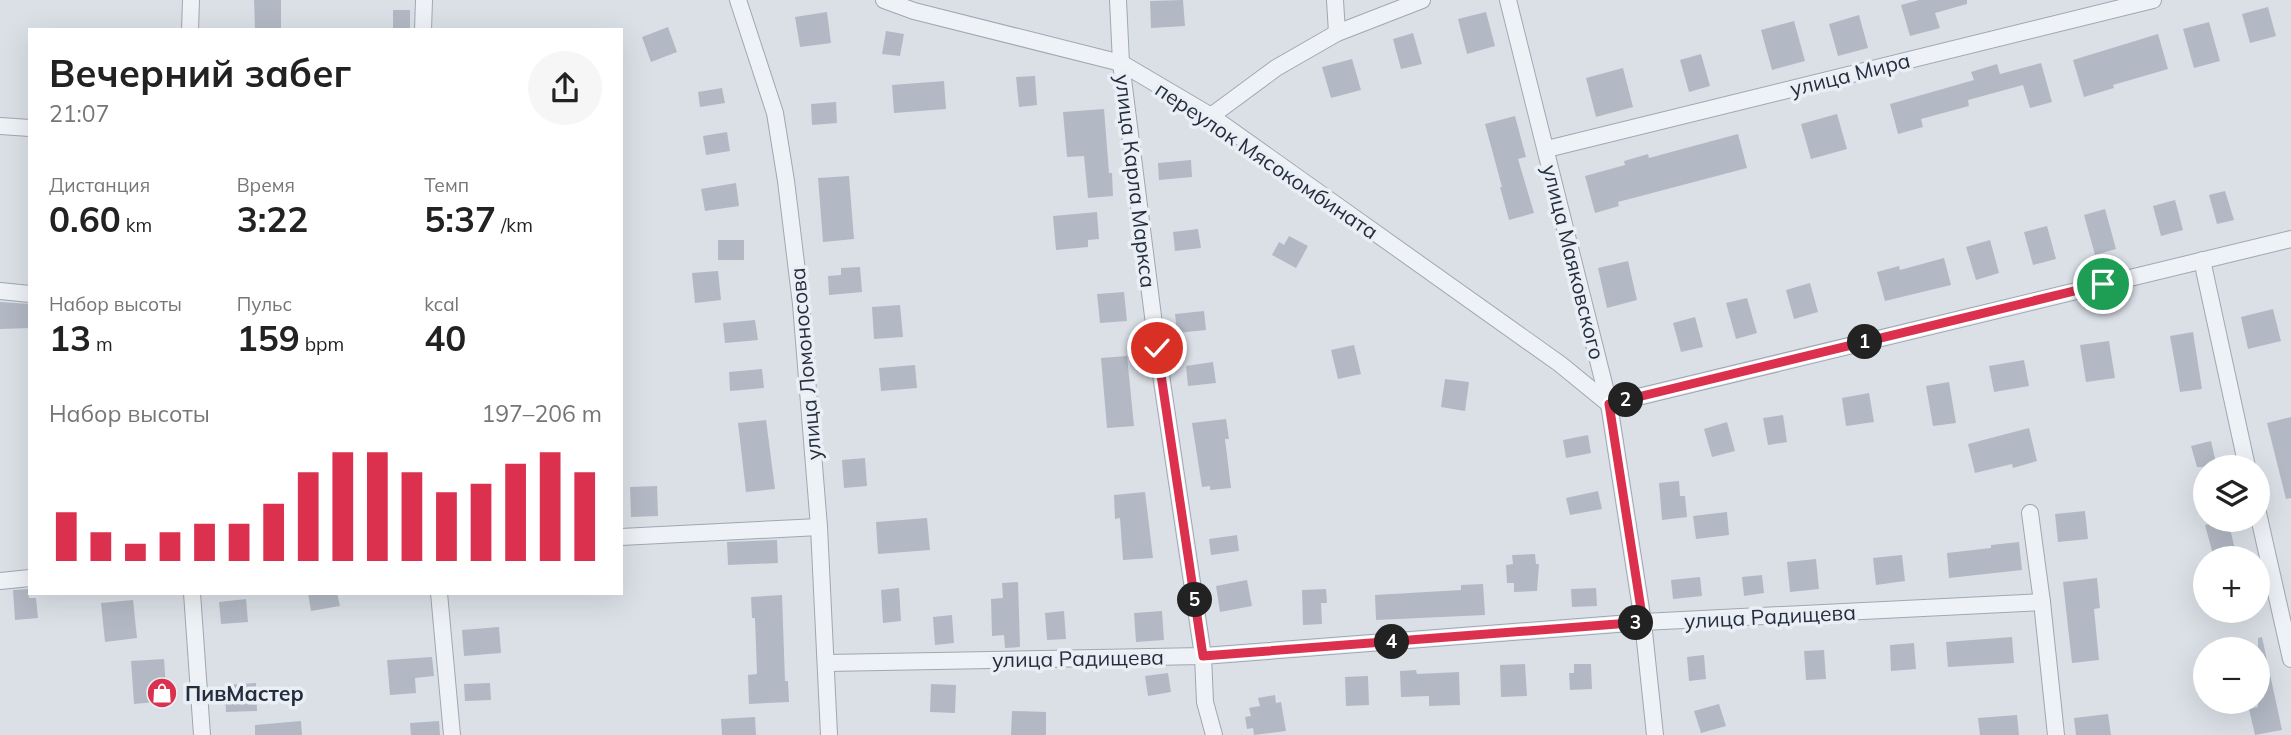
<!DOCTYPE html>
<html lang="ru">
<head>
<meta charset="utf-8">
<style>
  :root { --surface:#fff; --page:#f6f6f6; --text:#222; --muted:#767676; --accent:#db304e }
  body { margin:0; font-family:Mulish,sans-serif; background:var(--page); color:var(--text); height:100vh; display:flex; flex-direction:column; font-size:26px; white-space:nowrap }
  * { box-sizing:border-box; margin:0 }
  p { font-size:23px; color:var(--muted) }
  .icon { flex:none; width:38px; height:38px; fill:none; stroke:currentColor; stroke-width:2; stroke-linecap:round; stroke-linejoin:round }
  .map { position:relative; flex:1; overflow:hidden }
  .drawer { position:absolute; left:28px; top:28px; width:595px; height:567px; display:flex; flex-direction:column; background:var(--surface); border-radius:0px; box-shadow:0 7px 28px #0002 }
  .drawer>* { flex:none }
  .tools { position:absolute; left:2193px; top:455px; display:grid; gap:14px }
  .tools a { display:grid; place-items:center; width:77px; height:77px; border-radius:50%; background:var(--surface); box-shadow:0 7px 28px #0002; font-size:35px }
  .pin { position:absolute; display:grid; place-items:center; width:60px; height:60px; color:#fff; margin:-30px; border:4px solid #fff; border-radius:50%; box-shadow:0 2px 7px #0007 }
  .km { position:absolute; width:35px; height:35px; margin:-18px; border-radius:50%; background:#222; color:#fff; font-size:19px; line-height:35px; text-align:center }
  .round { display:grid; place-items:center; flex:none; width:74px; height:74px; border-radius:37px; background:var(--page) }
  .head { display:flex; align-items:center; justify-content:space-between; height:119px; padding:0 21px }
  h1 { font-size:38px; font-weight:700; line-height:52px }
  .metrics { display:grid; grid-template-columns:repeat(3,1fr); gap:10px; height:119px; padding:7px 21px }
  .metrics div { display:grid; align-content:center }
  .metrics b { font-size:35px; font-weight:700 }
  .metrics small { font-size:19px; font-weight:400 }
  .metrics p { font-size:19px }
  .chart { height:196px; padding:14px 21px }
  .chart p { display:flex; justify-content:space-between }
  .chart svg { width:100%; height:126px; margin-top:7px; stroke:var(--accent); stroke-width:6 }
  .map>svg:first-child { display:block }
  .building { fill:#b2b9c4 }
  .lines { fill:none; stroke-linecap:round; stroke-linejoin:round }
  .minor-casing { stroke:#a0a7b1; stroke-width:18 }
  .minor { stroke:#eef1f5; stroke-width:16 }
  .route-casing { stroke:#fff; stroke-width:14 }
  .route { stroke:#db304e; stroke-width:9 }
  .labels { text-anchor:middle; dominant-baseline:central; stroke-width:7; stroke-linejoin:round; paint-order:stroke }
  .street-label { font-size:21px; fill:#242e3e; stroke:#eaeff5 }
  .poi-label { font-size:21px; font-weight:bold; fill:#242e3e; stroke:#eaeff5; text-anchor:start }
</style>
</head>
<body>
<div class="map">
<svg width="2291" height="735" viewBox="0 0 2291 735">
  <rect width="100%" height="100%" fill="#dbe0e7"/>
  <!-- building -->
  <g class="building">
    <polygon points="254,0 281,0 281,30 255,30"/>
    <polygon points="1183,0 1185,26 1151,28 1150,1"/>
    <polygon points="1919,0 1967,0 1967,4 1935,13 1940,28 1910,36 1901,5"/>
    <polygon points="2268,7 2276,36 2250,43 2242,14"/>
    <rect x="393" y="10" width="17" height="20"/>
    <polygon points="827,12 831,43 800,47 795,17"/>
    <polygon points="1486,12 1495,46 1467,54 1458,19"/>
    <polygon points="1859,15 1868,48 1838,56 1829,24"/>
    <polygon points="1794,21 1805,61 1772,70 1761,30"/>
    <polygon points="2209,22 2220,61 2194,68 2183,29"/>
    <polygon points="668,27 677,52 651,62 642,37"/>
    <polygon points="886,31 904,34 900,56 882,54"/>
    <polygon points="1413,33 1422,64 1401,69 1393,39"/>
    <polygon points="2158,34 2168,69 2113,85 2114,88 2084,97 2073,60"/>
    <polygon points="1701,54 1710,86 1689,92 1680,60"/>
    <polygon points="1352,59 1361,90 1331,98 1322,67"/>
    <polygon points="2041,63 2052,102 2030,108 2023,85 1968,100 1969,106 1921,119 1923,127 1898,134 1890,104 1974,80 1971,72 1997,64 2000,74"/>
    <polygon points="1623,68 1633,107 1596,117 1586,78"/>
    <polygon points="1035,76 1037,105 1019,107 1016,77"/>
    <polygon points="944,81 946,109 894,113 892,85"/>
    <polygon points="722,88 725,103 700,107 698,92"/>
    <polygon points="836,102 837,123 812,125 811,104"/>
    <polygon points="1104,109 1109,173 1112,173 1113,196 1088,198 1084,156 1067,157 1063,112"/>
    <polygon points="1837,114 1847,149 1811,159 1801,124"/>
    <polygon points="1515,116 1526,157 1518,159 1534,213 1509,220 1500,187 1502,187 1485,124"/>
    <polygon points="727,132 730,151 706,155 703,136"/>
    <polygon points="1738,134 1747,168 1618,202 1619,206 1595,213 1585,176 1625,165 1624,161 1648,154 1649,158"/>
    <polygon points="1191,160 1192,177 1159,180 1158,163"/>
    <polygon points="849,176 854,239 823,242 818,178"/>
    <polygon points="736,183 739,206 705,211 701,189"/>
    <polygon points="2225,191 2234,220 2217,224 2209,195"/>
    <polygon points="2175,200 2183,230 2161,236 2153,206"/>
    <polygon points="2105,209 2116,249 2095,255 2084,215"/>
    <polygon points="1097,212 1099,239 1088,240 1088,247 1056,250 1053,216"/>
    <polygon points="2047,226 2056,259 2033,265 2024,232"/>
    <polygon points="1198,229 1201,248 1175,251 1173,232"/>
    <polygon points="1289,236 1308,246 1296,268 1272,255 1279,242 1284,245"/>
    <rect x="718" y="240" width="26" height="20"/>
    <polygon points="1990,240 1999,273 1976,280 1966,247"/>
    <polygon points="1944,258 1951,285 1885,301 1877,272 1899,266 1900,270"/>
    <polygon points="1628,261 1637,300 1607,308 1598,268"/>
    <polygon points="860,267 862,292 829,295 828,276 841,275 841,268"/>
    <polygon points="718,271 721,300 695,303 692,273"/>
    <polygon points="1810,283 1818,312 1794,319 1786,290"/>
    <polygon points="1124,292 1127,321 1100,323 1097,294"/>
    <polygon points="1747,298 1757,333 1736,339 1726,303"/>
    <polygon points="0,302 30,304 30,328 0,329"/>
    <polygon points="900,305 903,337 874,339 872,307"/>
    <polygon points="2273,309 2281,341 2248,349 2241,317"/>
    <polygon points="1204,311 1206,330 1177,333 1175,314"/>
    <polygon points="1695,317 1703,347 1681,352 1673,323"/>
    <polygon points="755,320 758,340 725,343 723,323"/>
    <polygon points="2193,332 2202,389 2180,392 2170,336"/>
    <polygon points="2109,341 2115,378 2086,382 2080,345"/>
    <polygon points="1354,345 1361,374 1338,379 1331,350"/>
    <polygon points="1127,356 1134,426 1107,428 1101,358"/>
    <polygon points="2024,360 2029,386 1994,392 1989,366"/>
    <polygon points="1213,362 1216,383 1188,386 1186,366"/>
    <polygon points="915,365 917,388 881,391 879,368"/>
    <polygon points="762,369 764,388 730,391 729,372"/>
    <polygon points="1445,379 1469,382 1465,411 1441,407"/>
    <polygon points="1949,382 1956,423 1933,426 1926,386"/>
    <polygon points="1869,393 1874,422 1846,426 1842,398"/>
    <polygon points="1783,415 1787,442 1768,445 1763,418"/>
    <polygon points="2291,417 2291,498 2286,499 2267,423"/>
    <polygon points="1226,419 1229,439 1225,439 1231,488 1210,490 1210,486 1202,487 1192,423"/>
    <polygon points="766,420 775,489 746,492 738,423"/>
    <polygon points="1727,422 1735,451 1712,457 1704,429"/>
    <polygon points="2029,428 2037,461 2013,468 2012,464 1975,473 1968,444"/>
    <polygon points="1588,435 1591,453 1566,458 1563,440"/>
    <polygon points="2211,441 2217,467 2197,467 2191,446"/>
    <polygon points="865,458 867,486 844,488 842,460"/>
    <polygon points="1679,481 1680,496 1685,496 1687,517 1662,520 1659,483"/>
    <polygon points="657,486 658,516 631,517 630,487"/>
    <polygon points="1598,491 1602,509 1570,515 1566,498"/>
    <polygon points="1145,492 1153,558 1123,560 1120,518 1115,519 1114,495"/>
    <polygon points="2085,511 2088,539 2058,542 2055,514"/>
    <polygon points="1727,512 1729,535 1696,539 1693,516"/>
    <polygon points="927,518 930,550 878,554 876,522"/>
    <polygon points="2228,520 2237,558 2214,558 2205,525"/>
    <polygon points="1237,535 1239,551 1211,555 1209,539"/>
    <polygon points="777,540 778,563 728,565 727,542"/>
    <polygon points="2019,542 2022,570 1949,578 1947,553 1991,548 1991,545"/>
    <polygon points="1535,554 1536,564 1539,564 1537,591 1514,592 1514,583 1507,583 1506,565 1513,564 1512,555"/>
    <polygon points="1902,555 1905,581 1876,585 1873,558"/>
    <polygon points="1816,559 1819,589 1790,592 1787,562"/>
    <polygon points="1762,575 1764,593 1744,596 1742,577"/>
    <polygon points="1700,577 1702,596 1673,599 1671,580"/>
    <polygon points="2097,578 2100,608 2094,609 2099,660 2072,663 2063,582"/>
    <polygon points="1247,580 1252,606 1220,612 1216,586"/>
    <polygon points="1018,582 1020,647 1005,648 1004,635 992,636 991,599 1003,598 1002,583"/>
    <polygon points="1483,584 1485,615 1376,620 1375,595 1461,590 1461,585"/>
    <polygon points="899,588 901,621 883,623 881,590"/>
    <polygon points="1596,588 1597,606 1572,607 1571,589"/>
    <polygon points="28,589 29,598 36,598 38,618 15,620 13,590"/>
    <polygon points="1326,589 1327,603 1321,603 1322,624 1303,625 1302,590"/>
    <polygon points="308,593 337,593 340,606 311,611"/>
    <polygon points="782,595 785,681 788,681 789,702 749,704 748,675 757,674 755,618 752,618 751,597"/>
    <polygon points="246,599 248,622 221,624 219,602"/>
    <polygon points="133,600 137,638 105,642 101,603"/>
    <polygon points="1064,611 1066,639 1047,640 1045,613"/>
    <polygon points="1162,611 1164,640 1136,642 1134,613"/>
    <polygon points="952,615 954,643 935,645 933,617"/>
    <polygon points="499,627 501,653 464,656 462,630"/>
    <polygon points="2012,637 2014,663 1948,667 1946,642"/>
    <polygon points="2262,637 2282,730 2255,735 2249,709 2258,707 2258,638"/>
    <polygon points="1914,643 1916,669 1891,671 1890,645"/>
    <polygon points="1824,650 1826,679 1806,680 1804,651"/>
    <polygon points="1704,655 1706,679 1689,681 1687,657"/>
    <polygon points="432,657 434,676 415,678 416,693 390,695 387,660"/>
    <polygon points="164,659 167,701 134,704 131,661"/>
    <polygon points="1525,664 1527,696 1501,697 1500,665"/>
    <polygon points="1574,664 1591,664 1592,689 1570,690 1569,673 1574,673"/>
    <polygon points="1416,670 1417,674 1459,672 1460,705 1429,706 1429,696 1401,697 1400,671"/>
    <polygon points="1168,673 1171,692 1148,696 1145,676"/>
    <polygon points="1368,676 1369,705 1346,706 1345,677"/>
    <polygon points="256,683 257,711 226,712 225,685"/>
    <polygon points="490,683 491,700 465,701 464,684"/>
    <polygon points="931,684 956,685 955,713 930,712"/>
    <polygon points="1275,695 1276,703 1281,702 1286,731 1254,735 1253,728 1247,729 1245,717 1251,716 1249,708 1260,706 1258,698"/>
    <polygon points="1719,704 1726,726 1701,733 1694,711"/>
    <polygon points="1012,711 1046,712 1046,735 1011,735"/>
    <polygon points="2108,714 2111,735 2076,735 2074,718"/>
    <polygon points="2017,715 2019,735 1980,735 1978,718"/>
    <polygon points="755,717 756,735 722,735 721,719"/>
    <polygon points="301,721 302,735 255,735 255,725"/>
    <polygon points="439,721 440,735 411,735 410,723"/>
  </g>
  <g class="lines">
    <!-- minor casing -->
    <g class="minor-casing">
      <g id="minor">
        <polyline points="738,0 775,113 786,181 801,304 819,527 829,735"/>
        <polyline points="884,0 914,11 1121,63 1211,116 1560,364 1609,404 2291,239"/>
        <polyline points="1118,0 1121,63 1157,348 1203,656 1205,702 1214,735"/>
        <polyline points="1335,0 1337,33"/>
        <polyline points="1508,0 1609,404 1643,622 1655,735"/>
        <polyline points="190,30 191,0"/>
        <polyline points="423,30 424,0"/>
        <polyline points="1211,116 1276,68 1337,33 1422,0"/>
        <polyline points="0,126 30,128"/>
        <polyline points="1547,149 2153,0"/>
        <polyline points="2202,260 2247,467"/>
        <polyline points="0,291 30,294"/>
        <polyline points="2030,513 2042,602 2056,735"/>
        <polyline points="2258,513 2291,659"/>
        <polyline points="621,537 819,527"/>
        <polyline points="0,581 30,578"/>
        <polyline points="192,593 202,735"/>
        <polyline points="439,593 452,735"/>
        <polyline points="827,663 1203,656 1643,622 2042,602"/>
      </g>
    </g>
    <!-- minor -->
    <use href="#minor" class="minor"/>
  </g>
  <g class="lines">
    <!-- route casing -->
    <g class="route-casing">
      <polyline id="route" points="1157,348 1203,656 1643,622 1609,404 2103,284"/>
    </g>
    <!-- route -->
    <use href="#route" class="route"/>
  </g>
  <!-- icons -->
  <defs>
    <g id="shop-disc" transform="scale(1.575)"><circle r="9.5" fill="#db304e" stroke="#eaeff5"/><path d="M-5-2.5h2.3a2.7 3.5 0 0 1 5.4 0H5L5.5 6h-11ZM-1.5-2.5h3a1.5 2.3 0 0 0-3 0Z" fill="#fff"/></g>
  </defs>
  <g fill-rule="evenodd">
    <use href="#shop-disc" x="162" y="693"/>
  </g>
  <g class="labels">
    <!-- street labels -->
    <g class="street-label">
      <text transform="translate(1850 74) rotate(-14)">улица Мира</text>
      <text transform="translate(1267 160) rotate(34)">переулок Мясокомбината</text>
      <text transform="translate(1136 181) rotate(83)">улица Карла Маркса</text>
      <text transform="translate(1574 262) rotate(76)">улица Маяковского</text>
      <text transform="translate(805 364) rotate(-95)">улица Ломоносова</text>
      <text transform="translate(1770 616) rotate(-3)">улица Радищева</text>
      <text transform="translate(1078 658) rotate(-1)">улица Радищева</text>
    </g>
    <!-- poi labels -->
    <g class="poi-label">
      <text x="185" y="693">ПивМастер</text>
    </g>
  </g>
</svg>
<div class="tools">
<a><svg class="icon" aria-label="layers" viewBox="0 0 24 24"><path d="M12 4l9 5-9 5-9-5zM3 14l9 5 9-5"/></svg></a>
<a>+</a>
<a>−</a>
</div>
<div class="pin" style="left:2103px;top:284px;background:#1e9e55"><svg class="icon" aria-label="arrive" viewBox="0 0 24 24"><path d="M6 21V4h12l-3 4 3 4H6"/></svg></div>
<div class="pin" style="left:1157px;top:348px;background:#d93025"><svg class="icon" aria-label="check" viewBox="0 0 24 24"><path d="M5 12l5 5 9-10"/></svg></div>
<b class="km" style="left:1865px;top:342px">1</b>
<b class="km" style="left:1626px;top:400px">2</b>
<b class="km" style="left:1636px;top:623px">3</b>
<b class="km" style="left:1392px;top:642px">4</b>
<b class="km" style="left:1195px;top:600px">5</b>
<section class="drawer">
<div class="head"><div><h1>Вечерний забег</h1><p>21:07</p></div><a class="round"><svg class="icon" aria-label="share" viewBox="0 0 24 24"><path d="M12 15V3M7 8l5-5 5 5M5 13v7h14v-7"/></svg></a></div>
<div class="metrics">
<div><p>Дистанция</p><b>0.60<small> km</small></b></div>
<div><p>Время</p><b>3:22</b></div>
<div><p>Темп</p><b>5:37<small> /km</small></b></div>
</div>
<div class="metrics">
<div><p>Набор высоты</p><b>13<small> m</small></b></div>
<div><p>Пульс</p><b>159<small> bpm</small></b></div>
<div><p>kcal</p><b>40</b></div>
</div>
<div class="chart"><p><span>Набор высоты</span>197–206 m</p>
<svg viewBox="0 0 160 44" preserveAspectRatio="none"><path d="M5 44V27M15 44V34M25 44V38M35 44V34M45 44V31M55 44V31M65 44V24M75 44V13M85 44V6M95 44V6M105 44V13M115 44V20M125 44V17M135 44V10M145 44V6M155 44V13"/></svg>
</div>
</section>
</div>
</body>
</html>
